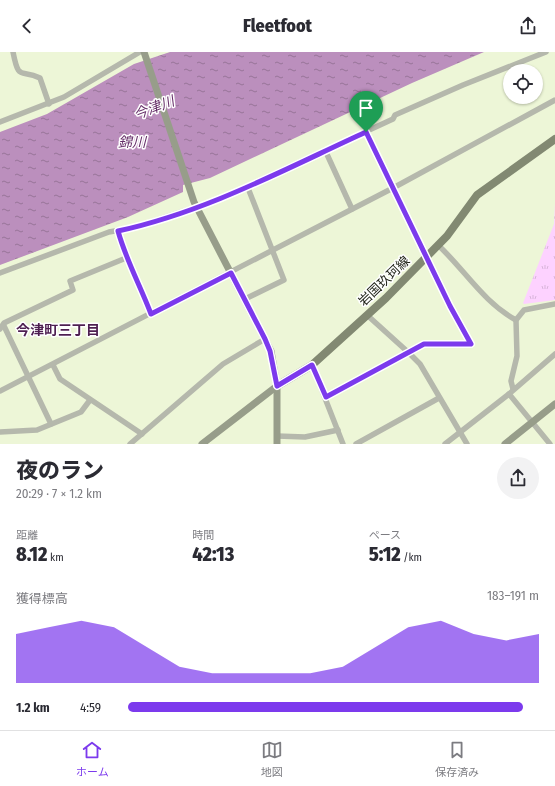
<!DOCTYPE html>
<html lang="ja">
<head>
<meta charset="utf-8">
<style>
  :root { --surface:#fff; --page:#f2f2f3; --text:#2b2b33; --muted:#7c7c81; --line:#e1e1e2; --accent:#7c3aed }
  body { margin:0; font-family:"Fira Sans Condensed","Noto Sans JP",sans-serif; background:var(--page); color:var(--text); height:100vh; display:flex; flex-direction:column; font-size:15px; white-space:nowrap }
  * { box-sizing:border-box; margin:0 }
  p { font-size:13px; color:var(--muted) }
  .icon { flex:none; width:22px; height:22px; fill:none; stroke:currentColor; stroke-width:2; stroke-linecap:round; stroke-linejoin:round }
  .map { position:relative; height:392px; overflow:hidden }
  .sheet { display:flex; flex-direction:column; background:var(--surface); flex:1 }
  .sheet>* { flex:none }
  .tools { position:absolute; left:503px; top:12px; display:grid; gap:8px }
  .tools a { display:grid; place-items:center; width:40px; height:40px; border-radius:50%; background:var(--surface); box-shadow:0 1px 3px #0004; font-size:20px }
  .pin { position:absolute; display:grid; place-items:center; width:34px; height:34px; color:#fff; margin:-41px -17px; border-radius:50% 50% 50% 0; rotate:-45deg; box-shadow:0 0 4px #0007 }
  .pin .icon { rotate:45deg }
  .round { display:grid; place-items:center; flex:none; width:42px; height:42px; border-radius:21px; background:var(--page) }
  .head { display:flex; align-items:center; justify-content:space-between; height:68px; padding:0 16px }
  h1 { font-size:22px; font-weight:800; line-height:30px }
  .metrics { display:grid; grid-template-columns:repeat(3,1fr); gap:6px; height:68px; padding:4px 16px }
  .metrics div { display:grid; align-content:center }
  .metrics b { font-size:20px; font-weight:800 }
  .metrics small { font-size:11px; font-weight:400 }
  .metrics p { font-size:11px }
  .chart { height:112px; padding:8px 16px }
  .chart p { display:flex; justify-content:space-between }
  .chart svg { width:100%; height:72px; margin-top:4px; fill:var(--accent); opacity:.7 }
  ul { padding:0 16px; list-style:none; font-size:13px }
  li { display:grid; grid-template-columns:64px 48px 1fr; align-items:center; height:30px }
  li i { height:10px; border-radius:5px; background:var(--accent) }
  header { display:flex; justify-content:space-between; align-items:center; height:52px; padding:0 16px; background:var(--surface); font-size:18px; font-weight:800 }
  .tabs { display:flex; justify-content:space-around; align-items:center; height:56px; border-top:1px solid var(--line); background:var(--surface); font-size:11px; color:var(--muted) }
  .tabs a { display:grid; justify-items:center; gap:2px }
  .tabs .on { color:var(--accent) }
  .map>svg:first-child { display:block }
  .park { fill:url(#park-tufts) }
  .water { fill:url(#water-ripples) }
  .lines { fill:none; stroke-linecap:round; stroke-linejoin:round }
  .street { stroke:#b5b8ac; stroke-width:5.5 }
  .secondary { stroke:#979d8a; stroke-width:7 }
  .primary { stroke:#828972; stroke-width:8 }
  .route-casing { stroke:#fff; stroke-width:8 }
  .route { stroke:#7c3aed; stroke-width:5 }
  .labels { text-anchor:middle; dominant-baseline:central; stroke-width:3; stroke-linejoin:round; paint-order:stroke }
  .street-label { font-size:13px; fill:#1d2015; stroke:#fff }
  .water-label { font-size:14px; font-style:italic; fill:#662f69; stroke:#fff }
  .neighbourhood-label { font-size:14px; font-weight:bold; fill:#4e1f51; stroke:#fff }
</style>
</head>
<body>
<header><svg class="icon" aria-label="back" viewBox="0 0 24 24"><path d="M15 5l-7 7 7 7"/></svg>Fleetfoot<svg class="icon" aria-label="share" viewBox="0 0 24 24"><path d="M12 15V3M7 8l5-5 5 5M5 13v7h14v-7"/></svg></header>
<div class="map">
<svg width="555" height="392" viewBox="0 0 555 392">
  <defs>
    <pattern id="park-tufts" width="24" height="20" patternUnits="userSpaceOnUse"><rect width="24" height="20" fill="#fdd2ff"/><path d="M3 7l-1-3M5 7V3M7 7l1-3M15 17l-1-3M17 17v-4M19 17l1-3" fill="none" stroke="#d8b4da"/></pattern>
    <pattern id="water-ripples" width="26" height="14" patternUnits="userSpaceOnUse"><rect width="26" height="14" fill="#bb8fbd"/><path d="M2 4q2-2 4 0t4 0M15 11q2-2 4 0t4 0" fill="none" stroke="#977498"/></pattern>
  </defs>
  <rect width="100%" height="100%" fill="#edf6d7"/>
  <!-- park -->
  <polygon class="park" points="555,151 555,248 524,252 523,251 554,172"/>
  <!-- water -->
  <polygon class="water" points="170,0 484,0 412,31 210,126 183,133 183,140 128,165 0,213 0,80 47,62 134,12"/>
  <g class="lines">
    <!-- street -->
    <g class="street">
      <path d="M 13,0 C 19,31 21,16 40,26 L 49,52"/>
      <polyline points="0,70 64,45 140,0"/>
      <polyline points="325,98 352,157"/>
      <path d="M 118,179 C 126,208 140,233 151,262"/>
      <path d="M 438,193 C 464,217 484,251 516,268"/>
      <polyline points="0,221 109,180 132,176 220,147 393,67 395,63 463,33 546,0"/>
      <polyline points="245,247 284,228 248,136"/>
      <polyline points="367,263 409,301 420,312 467,392"/>
      <polyline points="4,274 51,372"/>
      <polyline points="0,277 4,271 73,238 70,229 126,206"/>
      <polyline points="53,313 60,327 142,382"/>
      <polyline points="312,313 343,392"/>
      <polyline points="513,337 511,329 517,304 516,268 524,258 555,252"/>
      <polyline points="0,339 393,136 555,48"/>
      <polyline points="509,342 550,392"/>
      <polyline points="326,345 424,292 471,292 450,254 366,79"/>
      <polyline points="0,380 37,378 81,360 90,348"/>
      <polyline points="277,384 305,385 338,378"/>
      <polyline points="130,392 223,312 265,287"/>
      <polyline points="356,392 439,346"/>
      <polyline points="445,392 509,342 555,302"/>
    </g>
    <!-- secondary -->
    <g class="secondary">
      <polyline points="144,0 194,150 271,299 277,334 277,392"/>
      <polyline points="202,392 277,334"/>
      <polyline points="505,392 555,352"/>
    </g>
    <!-- primary -->
    <polyline class="primary" points="277,334 312,313 386,246 447,184 477,143 555,87"/>
  </g>
  <g class="lines">
    <!-- route casing -->
    <g class="route-casing">
      <path id="route" d="M 366,80 L 450,254 L 471,292 L 424,292 L 326,345 L 312,313 L 277,334 L 270,299 L 265,287 L 231,221 L 151,262 C 140,233 126,208 118,179 C 206,160 285,117 366,80 Z"/>
    </g>
    <!-- route -->
    <use href="#route" class="route"/>
  </g>
  <g class="labels">
    <!-- street labels -->
    <g class="street-label">
      <text transform="translate(384 229) rotate(-44)">岩国玖珂線</text>
    </g>
    <!-- water labels -->
    <g class="water-label">
      <text transform="translate(154 56) rotate(-21)">今津川</text>
      <text x="132" y="90">錦川</text>
    </g>
    <!-- neighbourhood labels -->
    <g class="neighbourhood-label">
      <text x="58" y="278">今津町三丁目</text>
    </g>
  </g>
</svg>
<div class="tools">
<a><svg class="icon" aria-label="locate" viewBox="0 0 24 24"><circle cx="12" cy="12" r="6"/><path d="M12 2v4M12 18v4M2 12h4M18 12h4"/></svg></a>
</div>
<div class="pin" style="left:366px;top:80px;background:#1e9e55"><svg class="icon" aria-label="arrive" viewBox="0 0 24 24"><path d="M6 21V4h12l-3 4 3 4H6"/></svg></div>
</div>
<section class="sheet">
<div class="head"><div><h1>夜のラン</h1><p>20:29 · 7 × 1.2 km</p></div><a class="round"><svg class="icon" aria-label="share" viewBox="0 0 24 24"><path d="M12 15V3M7 8l5-5 5 5M5 13v7h14v-7"/></svg></a></div>
<div class="metrics">
<div><p>距離</p><b>8.12<small> km</small></b></div>
<div><p>時間</p><b>42:13</b></div>
<div><p>ペース</p><b>5:12<small> /km</small></b></div>
</div>
<div class="chart"><p><span>獲得標高</span>183–191 m</p>
<svg viewBox="0 0 160 44" preserveAspectRatio="none"><path d="M0 44V14L10 10L20 6L30 10L40 22L50 34L60 38L70 38L80 38L90 38L100 34L110 22L120 10L130 6L140 14L150 18L160 14V44z"/></svg>
</div>
<ul>
<li><b>1.2 km</b>4:59<i style="width:96%"></i></li>
</ul>
</section>
<nav class="tabs">
<a class="on"><svg class="icon" aria-label="home" viewBox="0 0 24 24"><path d="M3 11l9-7 9 7M6 9v11h12V9"/></svg>ホーム</a>
<a><svg class="icon" aria-label="map" viewBox="0 0 24 24"><path d="M3 6l6-2 6 2 6-2v14l-6 2-6-2-6 2zM9 4v14M15 6v14"/></svg>地図</a>
<a><svg class="icon" aria-label="saved" viewBox="0 0 24 24"><path d="M7 4h10v16l-5-4-5 4z"/></svg>保存済み</a>
</nav>
</body>
</html>
